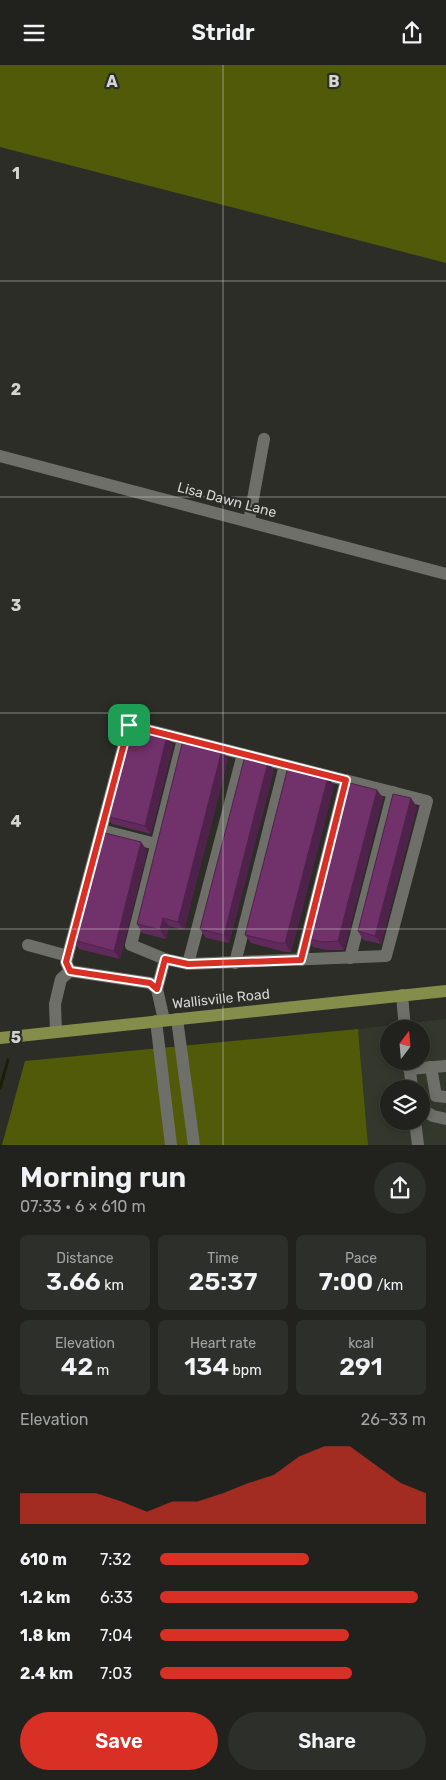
<!DOCTYPE html>
<html lang="en">
<head>
<meta charset="utf-8">
<style>
  :root { --surface:#21221d; --page:#2d2f2a; --text:#f1f3f6; --muted:#a2a4a4; --line:#3e3f3b; --accent:#d93025 }
  body { margin:0; font-family:Rubik,sans-serif; background:var(--page); color:var(--text); height:100vh; display:flex; flex-direction:column; font-size:19px; white-space:nowrap }
  * { box-sizing:border-box; margin:0 }
  p { font-size:16px; color:var(--muted) }
  .icon { flex:none; width:28px; height:28px; fill:none; stroke:currentColor; stroke-width:2; stroke-linecap:round; stroke-linejoin:round }
  .map { position:relative; height:1080px; overflow:hidden }
  .drawer { display:flex; flex-direction:column; background:var(--surface); flex:1 }
  .drawer>* { flex:none }
  .needle { width:32px; rotate:16deg }
  .controls { position:absolute; left:380px; top:955px; display:grid; gap:10px }
  .controls a { display:grid; place-items:center; width:50px; height:50px; border-radius:50%; background:var(--surface); box-shadow:0 2px 8px #0003,0 0 0 1px var(--line); font-size:25px }
  .pin { position:absolute; display:grid; place-items:center; width:42px; height:42px; color:#fff; margin:-21px; border-radius:10px; box-shadow:0 2px 8px #0006 }
  .round { display:grid; place-items:center; flex:none; width:52px; height:52px; border-radius:26px; background:var(--page) }
  .overview { display:flex; align-items:center; justify-content:space-between; height:85px; padding:0 20px }
  h1 { font-size:28px; font-weight:600; line-height:38px }
  .stats { display:grid; grid-template-columns:repeat(3,1fr); gap:8px; height:85px; padding:5px 20px }
  .stats div { display:grid; align-content:center; border-radius:8px; background:var(--page); text-align:center }
  .stats b { font-size:25px; font-weight:600 }
  .stats small { font-size:14px; font-weight:400 }
  .stats p { font-size:14px }
  .chart { height:140px; padding:10px 20px }
  .chart p { display:flex; justify-content:space-between }
  .chart svg { width:100%; height:90px; margin-top:5px; fill:var(--accent); opacity:.7 }
  .cta { display:flex; gap:10px; margin-top:auto; padding:10px 20px }
  .cta a { flex:1; height:58px; border-radius:30px; background:var(--accent); color:#fff; font-size:20px; font-weight:600; line-height:58px; text-align:center }
  .cta a+a { background:var(--page); color:var(--text) }
  ul { padding:0 20px; list-style:none; font-size:16px }
  li { display:grid; grid-template-columns:80px 60px 1fr; align-items:center; height:38px }
  li i { height:12px; border-radius:6px; background:var(--accent) }
  header { display:flex; justify-content:space-between; align-items:center; height:65px; padding:0 20px; background:var(--surface); font-size:22px; font-weight:600 }
  .map>svg:first-child { display:block }
  .built { fill:#34372b; fill-rule:evenodd }
  .green { fill:#515a08 }
  .lines { fill:none; stroke-linecap:round; stroke-linejoin:round }
  .stream { stroke:#1b1f02; stroke-width:3 }
  .minor { stroke:#6e6f69; stroke-width:12 }
  .major { stroke:#858d4a; stroke-width:12 }
  .wall { fill:#612a5c }
  .shaded-wall { fill:#4f224b }
  .building { fill:#71316b; stroke:#4f224b }
  .route-casing { stroke:#fff; stroke-width:10 }
  .route { stroke:#d93025; stroke-width:6 }
  .grid { fill:none; stroke:#d5d6d2; stroke-width:1; stroke-opacity:0.55 }
  .labels { text-anchor:middle; dominant-baseline:central; stroke-width:4.5; stroke-linejoin:round; paint-order:stroke }
  .street-label { font-size:14px; fill:#d5d6d2; stroke:#2c2d27 }
  .grid-label { font-size:16px; text-anchor:middle; font-weight:bold; fill:#d5d6d2; stroke:#2c2d27; stroke-width:4.5; stroke-linejoin:round; paint-order:stroke }
</style>
</head>
<body>
<header><svg class="icon" aria-label="menu" viewBox="0 0 24 24"><path d="M4 6h16M4 12h16M4 18h16"/></svg>Stridr<svg class="icon" aria-label="share" viewBox="0 0 24 24"><path d="M12 15V3M7 8l5-5 5 5M5 13v7h14v-7"/></svg></header>
<div class="map">
<svg width="446" height="1080" viewBox="0 0 446 1080">
  <rect width="100%" height="100%" fill="#2c2d27"/>
  <!-- built -->
  <path class="built" d="M 446,954 L 446,1080 L 368,1080 L 358,964 ZM 389,964 L 421,964 L 421,996 L 389,996 ZM 389,1024 L 421,1024 L 421,1056 L 389,1056 Z"/>
  <!-- green -->
  <g class="green">
    <polygon points="0,0 446,0 446,198 0,82"/>
    <polygon points="358,964 368,1080 2,1080 25,996"/>
  </g>
  <g class="lines">
    <!-- stream -->
    <polyline class="stream" points="0,1023 8,995"/>
    <!-- minor -->
    <g class="minor">
      <polyline points="0,391 446,509"/>
      <polyline points="249,456 264,374"/>
      <polyline points="101,765 156,779"/>
      <polyline points="28,880 68,891"/>
      <polyline points="350,893 393,727"/>
      <polyline points="165,894 131,880 183,674"/>
      <polyline points="301,895 346,715"/>
      <polyline points="235,898 285,700"/>
      <polyline points="188,899 243,689"/>
      <polyline points="70,906 66,897 129,660 427,736 386,891 188,899 165,894 157,924"/>
      <polyline points="402,930 405,964"/>
      <polyline points="177,954 194,1080"/>
      <polyline points="156,956 171,1080"/>
      <polyline points="56,967 55,939 61,914 70,906 150,918 157,924 164,955"/>
      <polyline points="409,996 412,1024"/>
      <polyline points="431,1002 436,1031 446,1032"/>
      <polyline points="409,1004 446,1001"/>
      <polyline points="421,1044 433,1051 446,1054"/>
      <polyline points="415,1056 418,1080"/>
    </g>
    <!-- major -->
    <polyline class="major" points="0,973 446,926"/>
  </g>
  <!-- wall -->
  <g class="wall">
    <polygon points="173,680 151,769 112,759 106,751"/>
    <polygon points="228,694 184,865 169,861 166,874 142,868 137,859"/>
    <polygon points="268,697 274,705 229,878 206,873 200,864"/>
    <polygon points="328,712 334,721 291,887 285,887 251,878 245,870"/>
    <polygon points="377,725 383,733 344,885 327,885 313,882 307,873"/>
    <polygon points="417,742 381,879 363,875 358,866"/>
    <polygon points="147,785 120,894 79,884 73,875"/>
  </g>
  <!-- shaded-wall -->
  <g class="shaded-wall">
    <polygon points="167,671 173,680 151,769 145,761"/>
    <polygon points="222,685 228,694 184,865 178,857"/>
    <polygon points="268,697 274,705 229,878 224,870"/>
    <polygon points="328,712 334,721 291,887 285,878"/>
    <polygon points="377,725 383,733 344,885 338,876"/>
    <polygon points="411,733 417,742 381,879 375,871"/>
    <polygon points="141,777 147,785 120,894 114,886"/>
    <polygon points="163,853 169,861 166,874 160,865"/>
  </g>
  <!-- building -->
  <g class="building">
    <polygon points="129,661 167,671 145,761 106,751"/>
    <polygon points="183,675 222,685 178,857 163,853 160,865 137,859"/>
    <polygon points="245,691 268,697 224,870 200,864"/>
    <polygon points="288,702 328,712 285,878 279,878 245,870"/>
    <polygon points="346,717 377,725 338,876 321,877 307,873"/>
    <polygon points="393,729 411,733 375,871 358,866"/>
    <polygon points="101,767 141,777 114,886 73,875"/>
  </g>
  <g class="lines">
    <!-- route casing -->
    <g class="route-casing">
      <polygon id="route" points="129,660 346,715 301,895 188,899 165,894 157,924 150,918 70,906 66,897"/>
    </g>
    <!-- route -->
    <use href="#route" class="route"/>
  </g>
  <!-- grid -->
  <path class="grid" d="M 223,0 L 223,1080M 0,216 L 446,216M 0,432 L 446,432M 0,648 L 446,648M 0,864 L 446,864"/>
  <g class="labels">
    <!-- street labels -->
    <g class="street-label">
      <text transform="translate(227 435) rotate(15)">Lisa Dawn Lane</text>
      <text transform="translate(221 934) rotate(-6)">Wallisville Road</text>
    </g>
  </g>
  <g class="grid-label">
    <text x="112" y="22">A</text>
    <text x="334" y="22">B</text>
    <text x="16" y="114">1</text>
    <text x="16" y="330">2</text>
    <text x="16" y="546">3</text>
    <text x="16" y="762">4</text>
    <text x="16" y="978">5</text>
  </g>
</svg>
<div class="controls">
<a><svg class="needle" viewBox="-14 -14 28 28"><path d="M0-13l5 13h-10z" fill="#e53935"/><path d="M0 13l5-13h-10z" fill="#a2a4a4"/></svg></a>
<a><svg class="icon" aria-label="layers" viewBox="0 0 24 24"><path d="M12 4l9 5-9 5-9-5zM3 14l9 5 9-5"/></svg></a>
</div>
<div class="pin" style="left:129px;top:660px;background:#1e9e55"><svg class="icon" aria-label="arrive" viewBox="0 0 24 24"><path d="M6 21V4h12l-3 4 3 4H6"/></svg></div>
</div>
<section class="drawer">
<div class="overview"><div><h1>Morning run</h1><p>07:33 · 6 × 610 m</p></div><a class="round"><svg class="icon" aria-label="share" viewBox="0 0 24 24"><path d="M12 15V3M7 8l5-5 5 5M5 13v7h14v-7"/></svg></a></div>
<div class="stats">
<div><p>Distance</p><b>3.66<small> km</small></b></div>
<div><p>Time</p><b>25:37</b></div>
<div><p>Pace</p><b>7:00<small> /km</small></b></div>
</div>
<div class="stats">
<div><p>Elevation</p><b>42<small> m</small></b></div>
<div><p>Heart rate</p><b>134<small> bpm</small></b></div>
<div><p>kcal</p><b>291</b></div>
</div>
<div class="chart"><p><span>Elevation</span>26–33 m</p>
<svg viewBox="0 0 160 44" preserveAspectRatio="none"><path d="M0 44V29L10 29L20 29L30 29L40 33L50 38L60 33L70 33L80 29L90 24L100 20L110 11L120 6L130 6L140 15L150 24L160 29V44z"/></svg>
</div>
<ul>
<li><b>610 m</b>7:32<i style="width:56%"></i></li>
<li><b>1.2 km</b>6:33<i style="width:97%"></i></li>
<li><b>1.8 km</b>7:04<i style="width:71%"></i></li>
<li><b>2.4 km</b>7:03<i style="width:72%"></i></li>
</ul>
<div class="cta"><a>Save</a><a>Share</a></div>
</section>
</body>
</html>
